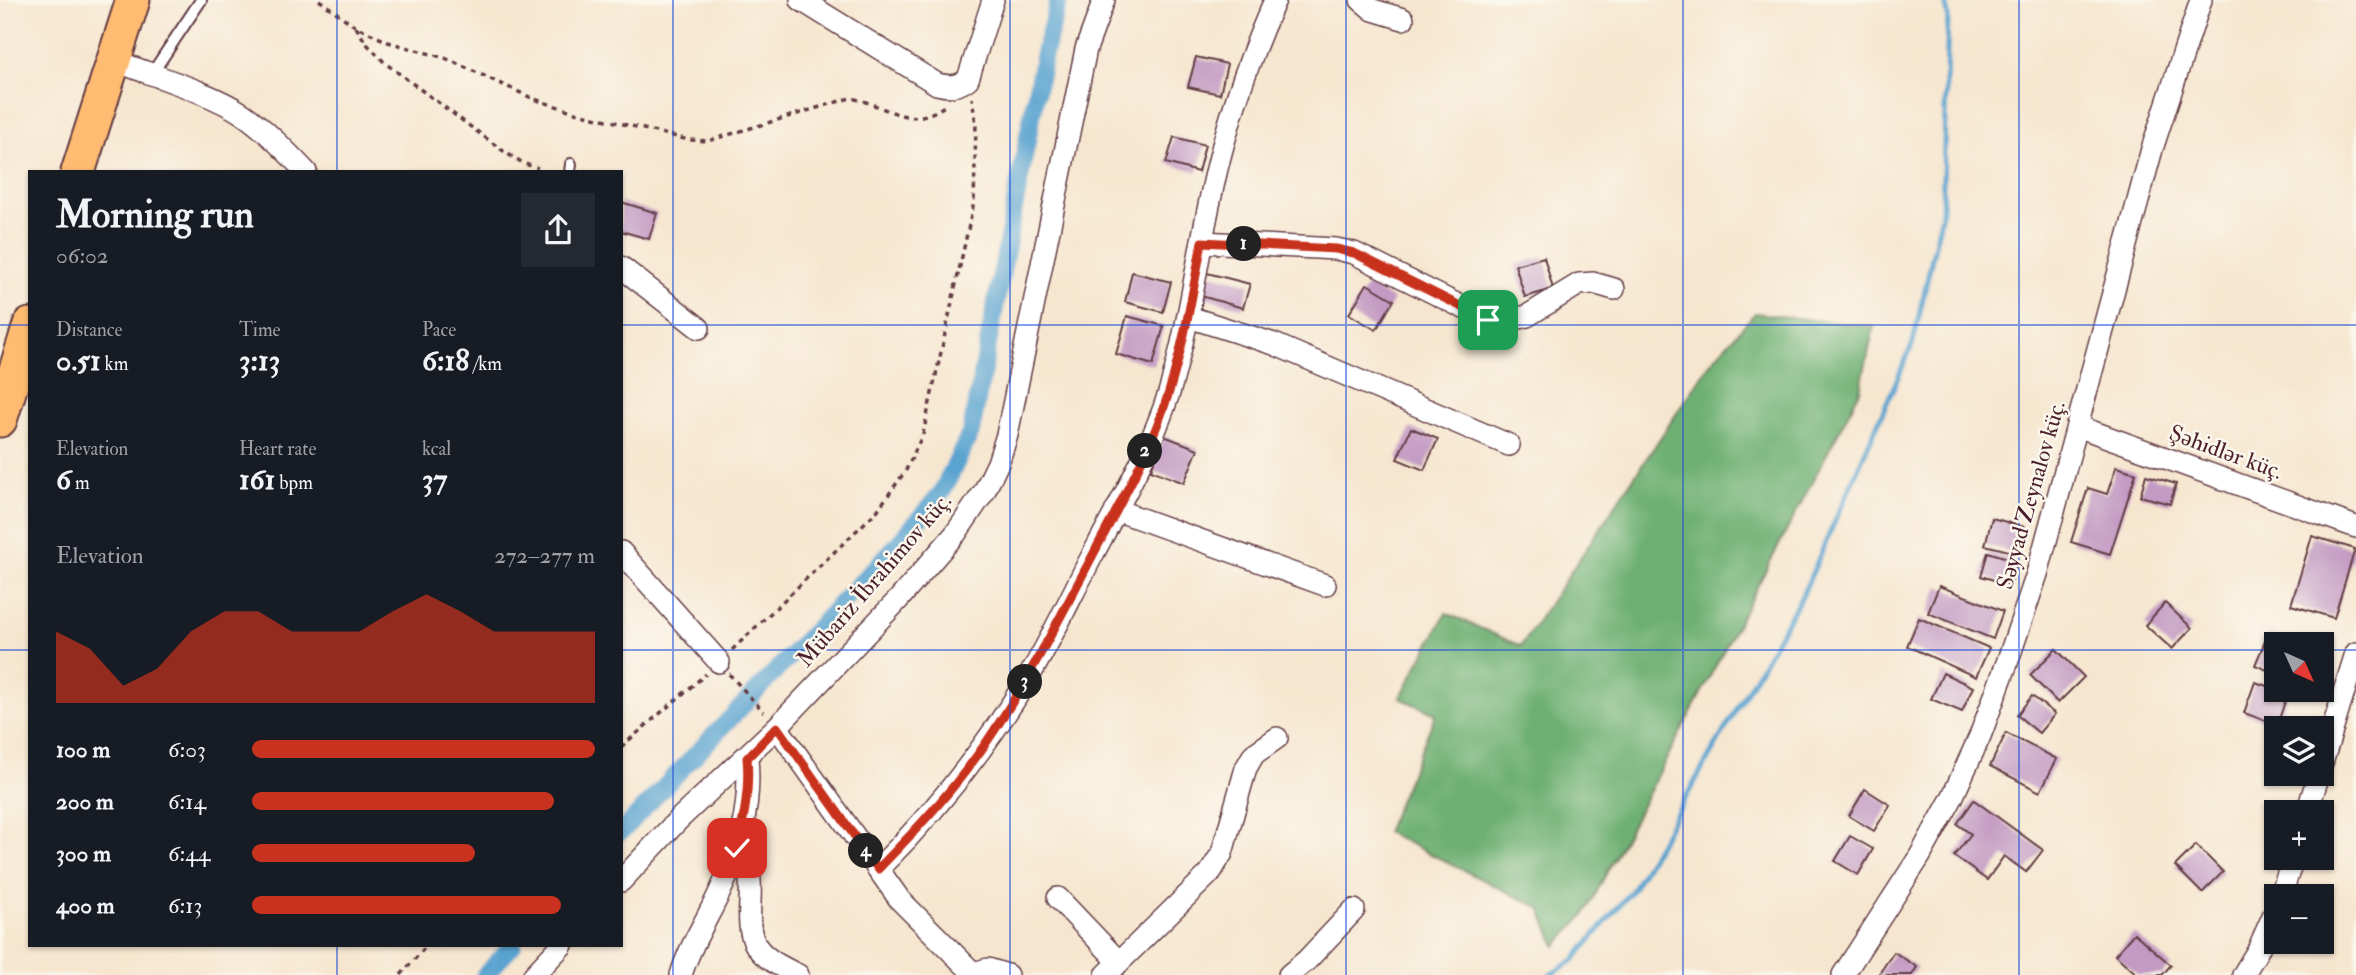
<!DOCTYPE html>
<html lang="en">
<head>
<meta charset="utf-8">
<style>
  :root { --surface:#171b24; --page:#242831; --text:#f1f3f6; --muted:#9ea1a6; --accent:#c8321e }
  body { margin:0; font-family:"IM FELL Double Pica",serif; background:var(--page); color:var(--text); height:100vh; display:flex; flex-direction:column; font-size:26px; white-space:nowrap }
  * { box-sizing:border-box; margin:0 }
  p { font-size:23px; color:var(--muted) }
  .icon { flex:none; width:38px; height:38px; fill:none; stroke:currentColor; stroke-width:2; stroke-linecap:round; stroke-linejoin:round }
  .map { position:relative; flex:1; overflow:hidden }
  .details { position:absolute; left:28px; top:170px; width:595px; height:777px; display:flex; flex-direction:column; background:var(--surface); border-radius:0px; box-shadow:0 2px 5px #0004 }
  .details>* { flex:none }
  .needle { width:46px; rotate:135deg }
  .controls { position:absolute; left:2264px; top:632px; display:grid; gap:14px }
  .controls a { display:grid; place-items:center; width:70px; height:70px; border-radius:0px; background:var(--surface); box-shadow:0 2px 5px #0004; font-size:35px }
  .pin { position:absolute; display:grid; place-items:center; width:60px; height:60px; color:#fff; margin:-30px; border-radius:14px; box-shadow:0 4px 10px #0006 }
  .km { position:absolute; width:35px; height:35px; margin:-18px; border-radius:50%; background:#222; color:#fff; font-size:19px; line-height:35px; text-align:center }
  .round { display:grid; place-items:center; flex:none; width:74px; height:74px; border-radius:0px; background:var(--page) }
  .overview { display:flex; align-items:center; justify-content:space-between; height:119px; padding:0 28px }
  h1 { font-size:38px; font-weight:800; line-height:52px }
  .stats { display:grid; grid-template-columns:repeat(3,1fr); gap:10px; height:119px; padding:7px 28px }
  .stats div { display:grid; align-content:center }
  .stats b { font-size:30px; font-weight:800 }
  .stats small { font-size:19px; font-weight:400 }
  .stats p { font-size:19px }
  .chart { height:196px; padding:14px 28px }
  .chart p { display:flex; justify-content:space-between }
  .chart svg { width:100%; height:126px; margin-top:7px; fill:var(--accent); opacity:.7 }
  ul { padding:0 28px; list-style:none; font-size:23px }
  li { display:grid; grid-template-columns:112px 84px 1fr; align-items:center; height:52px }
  li i { height:18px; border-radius:9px; background:var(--accent) }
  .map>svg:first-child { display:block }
  .forest { fill:#6eb073; stroke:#5c684f; stroke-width:2 }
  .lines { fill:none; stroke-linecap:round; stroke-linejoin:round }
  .stream { stroke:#58a3d0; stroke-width:5 }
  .canal { stroke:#58a3d0; stroke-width:18 }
  .building { fill:#c29ac3 }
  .service-casing { stroke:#643d44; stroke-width:14 }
  .minor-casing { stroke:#643d44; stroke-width:24 }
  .primary-casing { stroke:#643d44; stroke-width:37 }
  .path { stroke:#643d44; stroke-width:3.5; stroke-dasharray:5 5; stroke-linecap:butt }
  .service { stroke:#fff; stroke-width:10 }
  .minor { stroke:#fff; stroke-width:21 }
  .primary { stroke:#ffbb71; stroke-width:33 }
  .route-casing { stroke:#fff; stroke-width:14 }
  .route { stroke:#c8321e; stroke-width:9 }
  .grid { fill:none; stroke:#1d4ed8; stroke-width:2; stroke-opacity:0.55 }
  .labels { text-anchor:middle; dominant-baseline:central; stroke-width:5; stroke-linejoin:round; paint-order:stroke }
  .street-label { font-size:23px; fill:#4a1f2b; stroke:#fbf7ec }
</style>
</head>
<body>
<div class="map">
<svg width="2356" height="975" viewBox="0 0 2356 975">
  <rect width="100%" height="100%" fill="#fbf7ec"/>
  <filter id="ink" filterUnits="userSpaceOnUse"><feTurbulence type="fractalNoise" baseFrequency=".0143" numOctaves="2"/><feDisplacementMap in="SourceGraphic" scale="14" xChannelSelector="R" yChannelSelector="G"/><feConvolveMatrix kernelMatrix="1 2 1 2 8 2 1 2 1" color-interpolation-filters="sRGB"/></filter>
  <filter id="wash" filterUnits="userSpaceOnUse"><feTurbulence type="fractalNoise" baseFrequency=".00686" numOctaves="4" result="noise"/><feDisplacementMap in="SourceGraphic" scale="28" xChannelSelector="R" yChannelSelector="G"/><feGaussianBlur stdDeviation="1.57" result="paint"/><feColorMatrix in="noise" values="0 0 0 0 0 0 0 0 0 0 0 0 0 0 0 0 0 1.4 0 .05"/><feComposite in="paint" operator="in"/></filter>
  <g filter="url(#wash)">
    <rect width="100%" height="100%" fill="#f6e6cf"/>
    <!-- forest -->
    <polygon class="forest" points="1755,313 1874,327 1860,391 1585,914 1556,946 1540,908 1386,832 1436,714 1400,698 1446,613 1521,646 1711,362"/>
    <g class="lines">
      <!-- stream -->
      <polyline class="stream" points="1550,975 1574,960 1633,889 1803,594 1913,343 1942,213 1948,16 1945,0"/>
      <!-- canal -->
      <g class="canal">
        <polyline points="621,832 895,547 942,492 971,432 1044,53 1059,0"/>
        <polyline points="485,975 513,945"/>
      </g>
    </g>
    <g id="blocks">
      <!-- building -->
      <g class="building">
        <polygon points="1196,57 1227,64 1220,94 1188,87"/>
        <polygon points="1174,137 1205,145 1198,172 1166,163"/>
        <polygon points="621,202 657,213 649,239 621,231"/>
        <polygon points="1544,257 1553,289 1525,297 1515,265"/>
        <polygon points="1132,272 1171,282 1163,312 1125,302"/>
        <polygon points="1207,273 1250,284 1243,308 1201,296"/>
        <polygon points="1367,284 1394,300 1376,330 1349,314"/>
        <polygon points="1127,316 1164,326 1153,365 1116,354"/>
        <polygon points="1411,428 1438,439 1424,470 1397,459"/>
        <polygon points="1164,436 1198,449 1184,483 1151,470"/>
        <polygon points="2116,467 2136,473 2110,554 2071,542 2088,488 2107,494"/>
        <polygon points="2146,475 2176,484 2170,504 2140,496"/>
        <polygon points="1992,518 2024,527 2017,553 1985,545"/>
        <polygon points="2312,536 2355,549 2334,618 2291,605"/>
        <polygon points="1988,552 2017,561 2010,585 1981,576"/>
        <polygon points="1939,586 2003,611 1993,639 1928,613"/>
        <polygon points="2165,603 2192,628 2172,649 2145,625"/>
        <polygon points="1919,618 1989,648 1976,677 1907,646"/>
        <polygon points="2268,634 2293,644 2277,644 2277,674 2255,665"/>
        <polygon points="2056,649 2084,677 2058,703 2030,675"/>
        <polygon points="1943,673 1973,687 1962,712 1931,699"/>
        <polygon points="2255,682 2288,693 2277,725 2244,713"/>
        <polygon points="2032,696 2055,714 2039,733 2017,715"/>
        <polygon points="2006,733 2057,759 2040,792 1990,766"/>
        <polygon points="1865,789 1890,805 1874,831 1849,816"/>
        <polygon points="1974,800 2043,850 2026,872 2004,856 1987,880 1954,856 1971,834 1957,824"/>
        <polygon points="1850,836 1873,849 1858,875 1835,861"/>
        <polygon points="2196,845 2223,872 2202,893 2175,866"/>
        <polygon points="2134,933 2171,965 2162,975 2138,975 2115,955"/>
        <polygon points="1894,952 1917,967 1912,975 1878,975"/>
      </g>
    </g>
  </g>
  <g filter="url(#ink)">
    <use href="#blocks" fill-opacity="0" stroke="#643d44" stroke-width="2"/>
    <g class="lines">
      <!-- service casing -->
      <g class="service-casing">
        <g id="service">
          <polyline points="151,75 201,0"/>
          <polyline points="570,172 571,164"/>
        </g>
      </g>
      <!-- minor casing -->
      <g class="minor-casing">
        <g id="minor">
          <path d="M 801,0 L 937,84 C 949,87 958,87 968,79 L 993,0"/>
          <polyline points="1361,0 1373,10 1403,19"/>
          <path d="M 113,60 C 151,75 210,92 243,114 C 266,130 286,151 306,172"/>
          <polyline points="1202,242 1336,249 1354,253 1488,320 1507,321 1527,316 1579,284 1593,283 1614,289"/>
          <polyline points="621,267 699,328"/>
          <polyline points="1189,317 1274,344 1509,445"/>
          <polyline points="2077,426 2356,527"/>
          <polyline points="1116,510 1325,585"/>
          <polyline points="621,552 719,662"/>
          <polyline points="777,727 900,900 975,975"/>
          <polyline points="2322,763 2356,653"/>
          <polyline points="2307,812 2319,774"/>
          <path d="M 737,848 C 742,855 747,863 749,872 C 754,896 743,926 757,947 C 766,960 784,968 798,975"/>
          <path d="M 878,869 C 936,811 986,748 1028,678 C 1052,639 1071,596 1092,556 C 1120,503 1151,449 1169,393 C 1193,313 1200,230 1222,149 C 1235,99 1254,47 1275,0"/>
          <polyline points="621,881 678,820 777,727 898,600 956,533 984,492 998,463 1007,435 1086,49 1104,0"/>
          <polyline points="2281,896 2293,858"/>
          <polyline points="1058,898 1119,962"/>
          <polyline points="973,973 988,969 1007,975"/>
          <polyline points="534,975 562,945"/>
          <path d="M 681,975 C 690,944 710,915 723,885 C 741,845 751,801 747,758"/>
          <polyline points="1106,975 1210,873 1222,853 1246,768 1254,754 1277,738"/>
          <polyline points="1289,975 1307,960 1354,910"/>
          <polyline points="1843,975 1920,856 1952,798 1980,736 2007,663 2037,574 2152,149 2201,0"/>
          <polyline points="2243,975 2258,950 2277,907"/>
        </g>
      </g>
      <!-- primary casing -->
      <g class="primary-casing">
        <g id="primary">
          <polyline points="78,172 133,0"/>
          <polyline points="0,420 30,325"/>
        </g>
      </g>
      <!-- path -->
      <g class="path">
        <path d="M 319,0 L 355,26 L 388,42 L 445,58 L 534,99 L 578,113 L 689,140 L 708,141 L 850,98 C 887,104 909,133 947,104"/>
        <polyline points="356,27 366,43 385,63 506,153 525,164 538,168"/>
        <polyline points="732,650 877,511 906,470 923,434 974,202 976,124 972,98"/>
        <polyline points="729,674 764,712"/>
        <polyline points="621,747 706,674"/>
        <polyline points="401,975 427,945"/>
      </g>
      <!-- service -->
      <use href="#service" class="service"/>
      <!-- minor -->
      <use href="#minor" class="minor"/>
      <!-- primary -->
      <use href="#primary" class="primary"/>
    </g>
  </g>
  <g class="lines" filter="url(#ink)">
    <!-- route casing -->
    <g class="route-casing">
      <path id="route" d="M 737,848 C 744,817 750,789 747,758 L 777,727 L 878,869 C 920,826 961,782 994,731 C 1032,673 1063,612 1095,551 C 1122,500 1152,447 1169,392 C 1184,342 1193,292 1202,242 L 1336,249 L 1354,253 L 1488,320"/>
    </g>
    <!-- route -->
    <use href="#route" class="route"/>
  </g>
  <!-- grid -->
  <path class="grid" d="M 337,0 L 337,172M 673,0 L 673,975M 1010,0 L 1010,975M 1346,0 L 1346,975M 1683,0 L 1683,975M 2019,0 L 2019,975M 0,325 L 30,325M 621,325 L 2356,325M 0,650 L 30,650M 621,650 L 2277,650M 2322,650 L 2356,650M 337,945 L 337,975"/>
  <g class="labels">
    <!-- street labels -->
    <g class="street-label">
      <text transform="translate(2226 452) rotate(20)">Şəhidlər küç.</text>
      <text transform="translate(2031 495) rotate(-74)">Səyyad Zeynalov küç.</text>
      <text transform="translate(874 580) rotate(-49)">Mübariz İbrahimov küç.</text>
    </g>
  </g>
</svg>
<div class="controls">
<a><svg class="needle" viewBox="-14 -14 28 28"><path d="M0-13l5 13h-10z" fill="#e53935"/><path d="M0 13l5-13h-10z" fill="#9ea1a6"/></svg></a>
<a><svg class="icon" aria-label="layers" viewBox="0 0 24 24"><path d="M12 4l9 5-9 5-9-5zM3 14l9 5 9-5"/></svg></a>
<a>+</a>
<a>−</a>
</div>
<div class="pin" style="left:1488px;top:320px;background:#1e9e55"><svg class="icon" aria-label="arrive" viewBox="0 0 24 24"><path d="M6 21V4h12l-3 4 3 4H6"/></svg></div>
<div class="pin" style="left:737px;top:848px;background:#d93025"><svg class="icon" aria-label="check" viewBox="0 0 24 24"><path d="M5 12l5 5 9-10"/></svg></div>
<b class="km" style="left:1244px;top:244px">1</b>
<b class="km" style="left:1145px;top:451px">2</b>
<b class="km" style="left:1025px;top:682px">3</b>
<b class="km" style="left:866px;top:851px">4</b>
<section class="details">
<div class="overview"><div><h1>Morning run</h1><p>06:02</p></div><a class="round"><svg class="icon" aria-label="share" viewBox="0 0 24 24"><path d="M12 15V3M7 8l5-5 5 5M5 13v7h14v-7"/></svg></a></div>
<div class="stats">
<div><p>Distance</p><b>0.51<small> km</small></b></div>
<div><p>Time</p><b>3:13</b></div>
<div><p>Pace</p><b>6:18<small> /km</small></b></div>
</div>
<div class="stats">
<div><p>Elevation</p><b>6<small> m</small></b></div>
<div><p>Heart rate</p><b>161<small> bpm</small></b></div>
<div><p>kcal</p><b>37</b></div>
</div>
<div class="chart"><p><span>Elevation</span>272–277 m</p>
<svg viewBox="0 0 160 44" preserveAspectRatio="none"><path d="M0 44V19L10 25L20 38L30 32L40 19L50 12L60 12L70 19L80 19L90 19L100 12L110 6L120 12L130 19L140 19L150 19L160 19V44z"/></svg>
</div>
<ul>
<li><b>100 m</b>6:03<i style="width:100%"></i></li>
<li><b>200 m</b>6:14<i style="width:88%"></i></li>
<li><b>300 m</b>6:44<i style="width:65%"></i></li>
<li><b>400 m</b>6:13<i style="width:90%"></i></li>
</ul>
</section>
</div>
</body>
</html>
